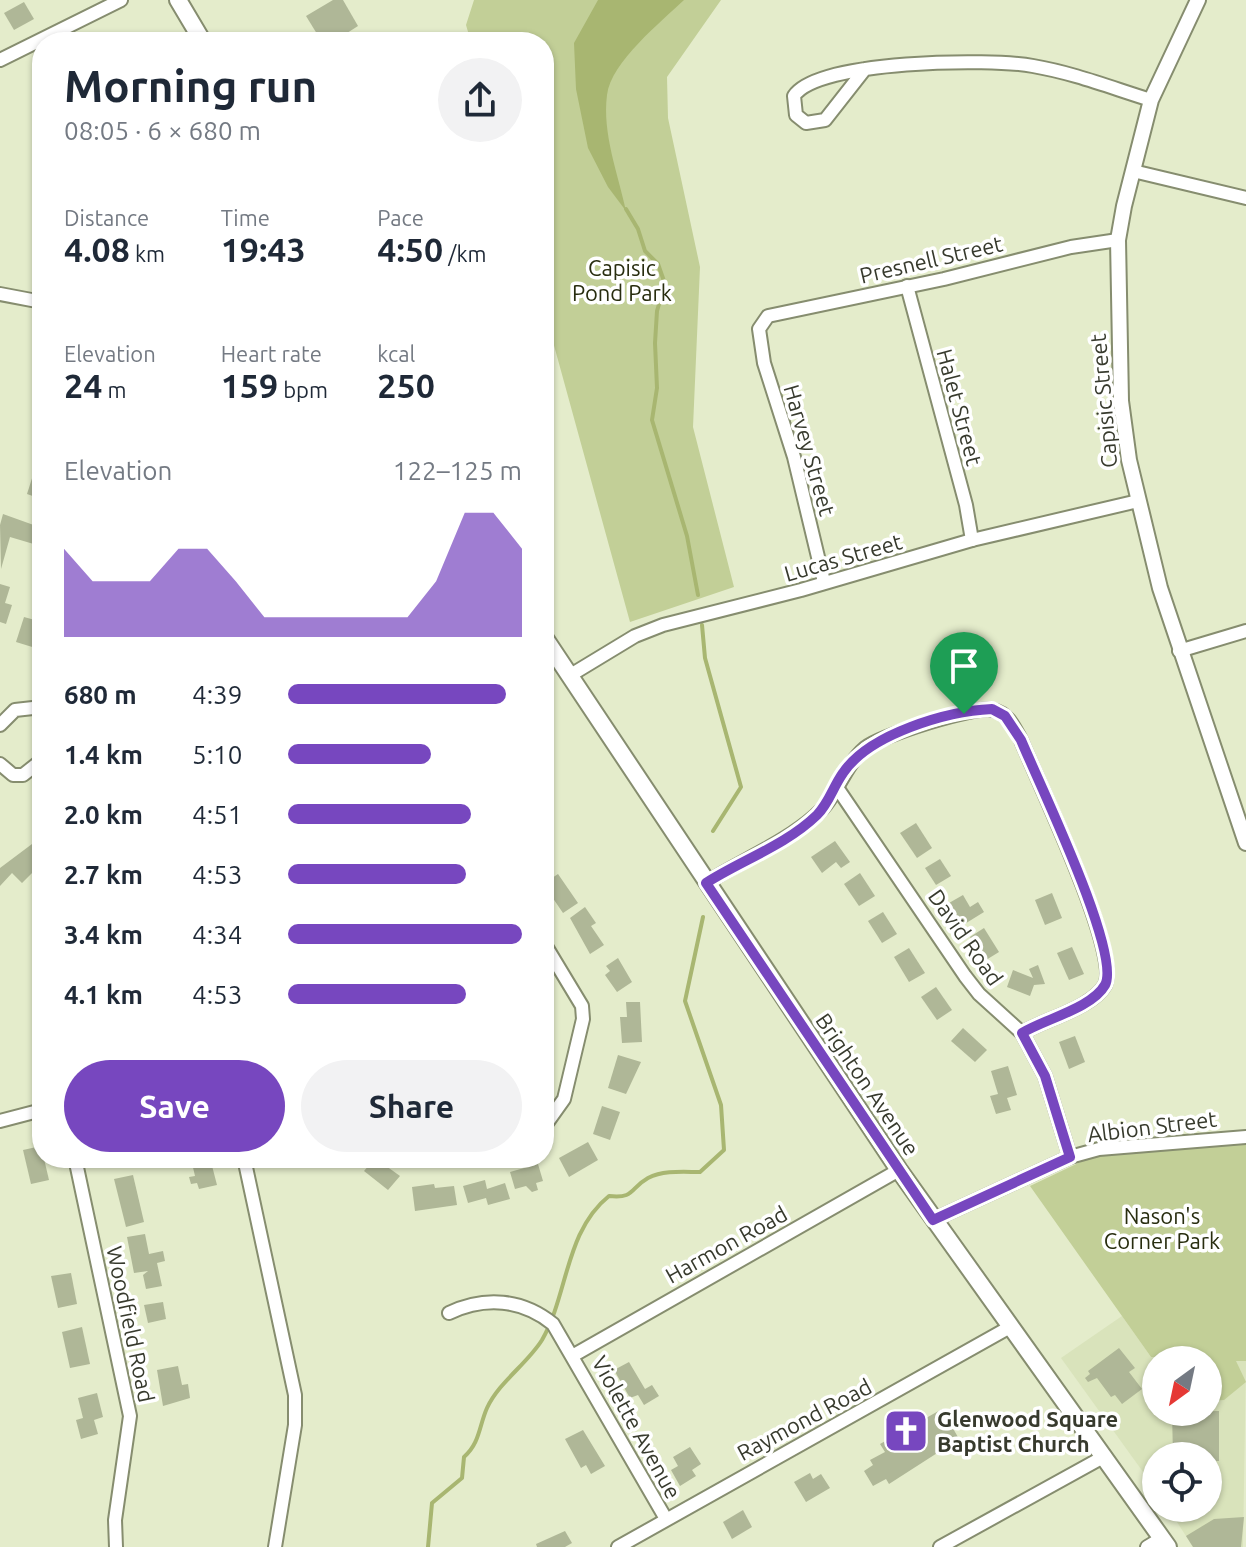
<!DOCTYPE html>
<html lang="en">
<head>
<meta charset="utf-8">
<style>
  :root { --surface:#fff; --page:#f2f2f3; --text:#1f2937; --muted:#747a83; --accent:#7747bf }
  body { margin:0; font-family:Ubuntu,sans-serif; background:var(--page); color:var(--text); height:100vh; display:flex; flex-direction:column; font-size:30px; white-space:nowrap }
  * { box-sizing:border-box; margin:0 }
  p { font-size:26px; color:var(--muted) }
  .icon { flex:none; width:44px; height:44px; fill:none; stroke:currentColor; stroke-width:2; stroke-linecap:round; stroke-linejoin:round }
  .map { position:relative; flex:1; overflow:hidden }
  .drawer { position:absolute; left:32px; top:32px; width:522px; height:1136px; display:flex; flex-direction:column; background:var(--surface); border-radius:32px; box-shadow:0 2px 6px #0004 }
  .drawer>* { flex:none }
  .needle { width:52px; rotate:213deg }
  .fabs { position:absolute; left:1142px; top:1346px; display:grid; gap:16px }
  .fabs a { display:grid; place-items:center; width:80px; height:80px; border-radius:50%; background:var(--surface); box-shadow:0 2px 6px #0004; font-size:40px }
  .pin { position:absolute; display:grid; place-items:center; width:68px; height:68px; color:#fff; margin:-82px -34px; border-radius:50% 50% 50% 0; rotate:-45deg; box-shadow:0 0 8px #0007 }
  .pin .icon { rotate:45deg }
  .round { display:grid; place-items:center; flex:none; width:84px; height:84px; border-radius:42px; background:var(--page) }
  .overview { display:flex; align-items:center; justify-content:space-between; height:136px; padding:0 32px }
  h1 { font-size:44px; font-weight:600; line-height:60px }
  .figures { display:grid; grid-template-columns:repeat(3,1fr); gap:12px; height:136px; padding:8px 32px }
  .figures div { display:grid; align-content:center }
  .figures b { font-size:34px; font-weight:600 }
  .figures small { font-size:22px; font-weight:400 }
  .figures p { font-size:22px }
  .chart { height:224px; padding:16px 32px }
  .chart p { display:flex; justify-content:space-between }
  .chart svg { width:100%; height:144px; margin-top:8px; fill:var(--accent); opacity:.7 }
  .button { display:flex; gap:16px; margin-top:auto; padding:16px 32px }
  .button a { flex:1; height:92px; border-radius:48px; background:var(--accent); color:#fff; font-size:32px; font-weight:600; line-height:92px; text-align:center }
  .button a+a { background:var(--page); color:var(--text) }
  ul { padding:0 32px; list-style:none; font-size:26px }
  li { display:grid; grid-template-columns:128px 96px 1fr; align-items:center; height:60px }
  li i { height:20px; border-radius:10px; background:var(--accent) }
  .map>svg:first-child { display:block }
  .built { fill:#d9e3bb; fill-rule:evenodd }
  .green { fill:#c2cf97 }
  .water { fill:#a8b671 }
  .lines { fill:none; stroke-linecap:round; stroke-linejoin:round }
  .stream { stroke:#a8b671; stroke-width:4 }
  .building { fill:#afb797 }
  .minor-casing { stroke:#868d6f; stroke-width:16 }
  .tertiary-casing { stroke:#868d6f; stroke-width:18 }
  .secondary-casing { stroke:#868d6f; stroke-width:20 }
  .minor { stroke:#fff; stroke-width:12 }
  .tertiary { stroke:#fff; stroke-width:14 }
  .secondary { stroke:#fff; stroke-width:16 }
  .route-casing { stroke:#fff; stroke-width:16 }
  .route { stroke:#7747bf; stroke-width:10 }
  .labels { text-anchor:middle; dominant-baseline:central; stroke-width:7; stroke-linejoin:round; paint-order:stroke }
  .street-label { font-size:22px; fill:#373a2d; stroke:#fff }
  .park-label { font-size:22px; fill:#282d0f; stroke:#fff }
  .poi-label { font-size:22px; font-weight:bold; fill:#373a2d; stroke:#fff; text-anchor:start }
</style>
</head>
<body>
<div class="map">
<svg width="1246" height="1547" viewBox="0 0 1246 1547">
  <rect width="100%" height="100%" fill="#e4eccb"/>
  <!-- built -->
  <path class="built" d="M 1122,1316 L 1151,1357 L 1246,1361 L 1243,1547 L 1193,1547 L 1168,1508 L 1208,1508 L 1208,1456 L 1156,1456 L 1156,1490 L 1061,1358 ZM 1156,1360 L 1208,1360 L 1208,1412 L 1156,1412 Z"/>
  <!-- green -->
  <g class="green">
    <polygon points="474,0 721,0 667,77 668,118 700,267 693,427 734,587 630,622 544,309 544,42 471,42 466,25"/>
    <polygon points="1246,1143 1246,1361 1236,1361 1246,1382 1224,1400 1208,1401 1208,1360 1151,1357 1030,1186 1091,1157 1117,1150"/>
    <polygon points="1156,1364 1156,1402 1152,1402 1143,1390"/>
  </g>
  <!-- water -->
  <path class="water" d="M 598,0 L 684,0 C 661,22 611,62 607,95 C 602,133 618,174 626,211 L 608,187 L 588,148 L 576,89 L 574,43 Z"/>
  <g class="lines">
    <!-- stream -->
    <g class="stream">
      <polyline points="626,209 638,229 645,251 658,264 665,284 657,311 655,343 657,388 652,420 687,536 698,595"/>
      <polyline points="702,625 705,658 741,787 713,831"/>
      <path d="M 428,1547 L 432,1503 L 462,1478 L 464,1457 C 480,1443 479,1426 487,1408 C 499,1382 527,1364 542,1340 C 568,1295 565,1231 609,1196 C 635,1199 630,1188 648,1178 C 664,1170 683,1172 700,1172 L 724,1150 L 721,1105 L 685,1001 L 703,917"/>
    </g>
  </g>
  <!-- building -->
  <g class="building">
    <polygon points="333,0 343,0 358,26 333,42 322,42 306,16"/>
    <polygon points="24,2 34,19 14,30 4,13"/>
    <polygon points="42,447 42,496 41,499 27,494"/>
    <polygon points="3,514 42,528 37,545 10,537 1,569 0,525"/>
    <polygon points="0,584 10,587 5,603 12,605 6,624 0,622"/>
    <polygon points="24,617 42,622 42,650 16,642"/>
    <polygon points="916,823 932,848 917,858 900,833"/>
    <polygon points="835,841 850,862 841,868 836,862 822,873 811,857"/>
    <polygon points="32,844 42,854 42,873 37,868 22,883 12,873 0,886 0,868"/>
    <polygon points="940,859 951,876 936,885 925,868"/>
    <polygon points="860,873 875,896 859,906 844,884"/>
    <polygon points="558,874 578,903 563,913 548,891 554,887 549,880"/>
    <polygon points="1052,893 1062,918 1045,925 1035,900"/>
    <polygon points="963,895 970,907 978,902 984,912 963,925 949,903"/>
    <polygon points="585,907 596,923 591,926 604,945 590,954 570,918"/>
    <polygon points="883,912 897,934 882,943 868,921"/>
    <polygon points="984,928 999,952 986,960 970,937"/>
    <polygon points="1072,947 1084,974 1069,980 1057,953"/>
    <polygon points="909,948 925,973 909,982 894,957"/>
    <polygon points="618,958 632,982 617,992 605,975 610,971 606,966"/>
    <polygon points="1038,965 1045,984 1034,985 1030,996 1007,987 1013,970 1033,978 1029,969"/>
    <polygon points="936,987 952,1010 937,1020 921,997"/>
    <polygon points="626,1002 640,1002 642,1042 622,1043 620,1017 627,1017"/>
    <polygon points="963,1028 987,1050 975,1062 951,1041"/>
    <polygon points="1075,1036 1085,1062 1069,1069 1059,1042"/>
    <polygon points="618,1055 641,1062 626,1094 608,1088"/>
    <polygon points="1008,1066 1017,1095 1007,1098 1011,1110 996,1114 990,1096 998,1094 991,1071"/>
    <polygon points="602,1106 620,1112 610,1140 593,1134"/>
    <polygon points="588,1142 598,1160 569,1177 559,1158"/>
    <polygon points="41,1146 49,1180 31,1184 23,1150"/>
    <polygon points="111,1158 138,1158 139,1162 113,1167"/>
    <polygon points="210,1158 217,1185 199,1189 197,1183 191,1184 189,1177 195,1176 191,1159"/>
    <polygon points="375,1158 400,1176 388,1190 364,1171"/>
    <polygon points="538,1164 543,1181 536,1183 538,1190 532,1192 526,1186 515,1189 510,1172"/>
    <polygon points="133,1175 144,1222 126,1227 114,1179"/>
    <polygon points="485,1180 487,1189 505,1183 510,1199 488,1205 486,1198 468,1203 463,1186"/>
    <polygon points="434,1184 435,1188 454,1186 457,1205 415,1211 412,1187"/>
    <polygon points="145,1234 149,1254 163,1251 165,1261 157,1263 162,1286 146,1289 143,1275 148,1271 134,1273 127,1237"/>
    <polygon points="71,1273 77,1304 58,1308 51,1276"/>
    <polygon points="163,1302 166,1319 148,1323 144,1305"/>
    <polygon points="82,1327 90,1364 70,1368 62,1332"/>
    <polygon points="1119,1348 1135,1368 1129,1372 1142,1389 1122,1404 1115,1395 1111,1397 1097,1378 1088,1382 1085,1378 1090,1374 1088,1371"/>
    <polygon points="629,1362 645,1389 652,1385 659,1396 644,1405 638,1395 630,1398 614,1370"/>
    <polygon points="178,1366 182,1385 188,1384 190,1398 163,1406 157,1370"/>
    <polygon points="97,1393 103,1417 94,1420 98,1434 81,1439 76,1420 83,1418 78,1398"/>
    <polygon points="942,1409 959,1439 889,1484 886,1479 873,1486 864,1471 873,1465 870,1460 885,1452 880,1444"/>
    <polygon points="1219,1411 1219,1461 1208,1461 1208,1456 1173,1456 1172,1412"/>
    <polygon points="583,1430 605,1466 591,1474 586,1465 581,1468 565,1439"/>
    <polygon points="690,1447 701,1464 692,1470 696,1476 680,1486 671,1470 678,1466 673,1457"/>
    <polygon points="810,1473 813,1479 821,1474 830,1488 806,1502 794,1482"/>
    <polygon points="1208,1473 1217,1475 1217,1493 1208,1493"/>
    <polygon points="743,1510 752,1527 732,1539 723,1522"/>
    <polygon points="1244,1517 1241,1547 1193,1547 1186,1536 1214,1519"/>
    <polygon points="565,1531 572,1543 565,1547 537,1547 536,1544"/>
  </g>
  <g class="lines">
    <!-- minor casing -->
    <g class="minor-casing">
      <g id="minor">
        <polyline points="0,60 121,0"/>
        <path d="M 865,69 L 825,120 L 806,123 L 796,115 L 794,96 C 817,60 991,58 1033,66 C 1074,73 1112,88 1151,100"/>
        <polyline points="1133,171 1246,198"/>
        <polyline points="907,286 966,505 972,540"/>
        <polyline points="0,294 42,302"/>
        <polyline points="824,582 794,457 764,363 759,329 768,316 944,279 1071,247 1118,240"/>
        <polyline points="1179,651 1246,631"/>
        <polyline points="569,676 635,636 663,625 801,590 972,540 1138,501"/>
        <polyline points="0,725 15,710 42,707"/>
        <polyline points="0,764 13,775 23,775 42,760"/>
        <polyline points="836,786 965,976 979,994 1022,1033 1045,1076 1070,1157"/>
        <path d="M 706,883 C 742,860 783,844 815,816 C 837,798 843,767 865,748 C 880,736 976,705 993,710 C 1008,713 1014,727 1021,740 C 1037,780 1121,954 1105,985 C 1092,1008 1045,1019 1022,1033"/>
        <polyline points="544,943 582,1006 583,1019 564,1099 544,1127"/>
        <polyline points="0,1121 42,1110"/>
        <polyline points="75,1158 130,1416 115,1520 116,1547"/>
        <polyline points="244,1158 295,1395 295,1425 275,1547"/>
        <polyline points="933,1220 1070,1157 1099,1149 1246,1137"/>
        <path d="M 449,1313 C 485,1296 522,1299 553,1324 L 666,1519"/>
        <polyline points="574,1355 899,1170"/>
        <polyline points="618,1547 1010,1327"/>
        <polyline points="940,1547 1105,1456"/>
        <polyline points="1147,1547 1162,1538"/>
      </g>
    </g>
    <!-- tertiary casing -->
    <g class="tertiary-casing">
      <polyline id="tertiary" points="1198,0 1151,100 1124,206 1118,240 1121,401 1129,460 1160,588 1246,843"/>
    </g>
    <!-- secondary casing -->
    <g class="secondary-casing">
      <g id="secondary">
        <polyline points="178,0 203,42"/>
        <polyline points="544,637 899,1170 1168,1547"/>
      </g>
    </g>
    <!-- minor -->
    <use href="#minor" class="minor"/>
    <!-- tertiary -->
    <use href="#tertiary" class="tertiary"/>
    <!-- secondary -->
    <use href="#secondary" class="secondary"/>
  </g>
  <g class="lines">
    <!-- route casing -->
    <g class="route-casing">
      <path id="route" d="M 992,709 L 1005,716 L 1021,740 C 1037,779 1122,954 1105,985 C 1092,1008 1045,1019 1022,1033 L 1045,1076 L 1070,1157 L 933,1220 L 706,883 C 742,860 786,845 817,815 C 829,803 833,787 843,773 C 869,734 947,711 992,709 Z"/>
    </g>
    <!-- route -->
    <use href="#route" class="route"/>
  </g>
  <!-- icons -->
  <defs>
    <g id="church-square" transform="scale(2.3)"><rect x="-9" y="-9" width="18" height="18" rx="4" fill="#7747bf" stroke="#fff"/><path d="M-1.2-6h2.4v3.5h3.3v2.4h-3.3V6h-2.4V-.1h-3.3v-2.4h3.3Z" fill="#fff"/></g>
  </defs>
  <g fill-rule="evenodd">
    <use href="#church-square" x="906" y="1431"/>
  </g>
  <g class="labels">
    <!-- street labels -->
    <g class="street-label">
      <text transform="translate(931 259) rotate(-13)">Presnell Street</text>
      <text transform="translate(1103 401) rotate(-95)">Capisic Street</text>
      <text transform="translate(960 407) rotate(75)">Halet Street</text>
      <text transform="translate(810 450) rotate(74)">Harvey Street</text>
      <text transform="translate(843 557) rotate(-16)">Lucas Street</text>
      <text transform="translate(966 937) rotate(55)">David Road</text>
      <text transform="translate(868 1084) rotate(56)">Brighton Avenue</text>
      <text transform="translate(1152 1126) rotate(-7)">Albion Street</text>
      <text transform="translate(726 1244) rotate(-29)">Harmon Road</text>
      <text transform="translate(131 1324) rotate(78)">Woodfield Road</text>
      <text transform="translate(804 1419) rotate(-28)">Raymond Road</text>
      <text transform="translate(637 1427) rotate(61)">Violette Avenue</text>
    </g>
    <!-- park labels -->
    <g class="park-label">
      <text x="622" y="267">Capisic<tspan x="622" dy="25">Pond Park</tspan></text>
      <text x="1162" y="1215">Nason's<tspan x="1162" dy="25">Corner Park</tspan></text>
    </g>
    <!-- poi labels -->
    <g class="poi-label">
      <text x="937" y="1418">Glenwood Square<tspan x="937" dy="25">Baptist Church</tspan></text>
    </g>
  </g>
</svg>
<div class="fabs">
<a><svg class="needle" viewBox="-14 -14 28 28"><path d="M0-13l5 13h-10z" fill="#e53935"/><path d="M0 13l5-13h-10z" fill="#747a83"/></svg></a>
<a><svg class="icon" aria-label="locate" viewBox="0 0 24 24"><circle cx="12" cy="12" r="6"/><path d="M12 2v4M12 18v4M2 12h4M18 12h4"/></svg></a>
</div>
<div class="pin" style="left:964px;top:714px;background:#1e9e55"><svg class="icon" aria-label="arrive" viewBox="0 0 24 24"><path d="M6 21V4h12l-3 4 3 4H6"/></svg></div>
<section class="drawer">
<div class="overview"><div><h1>Morning run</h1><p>08:05 · 6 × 680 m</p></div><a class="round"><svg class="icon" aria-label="share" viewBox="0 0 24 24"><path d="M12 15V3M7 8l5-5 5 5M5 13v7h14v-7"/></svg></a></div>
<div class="figures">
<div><p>Distance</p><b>4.08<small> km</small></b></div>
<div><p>Time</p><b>19:43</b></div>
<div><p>Pace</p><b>4:50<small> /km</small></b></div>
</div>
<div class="figures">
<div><p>Elevation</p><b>24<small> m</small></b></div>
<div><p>Heart rate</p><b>159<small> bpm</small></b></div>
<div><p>kcal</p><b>250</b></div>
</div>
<div class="chart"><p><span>Elevation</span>122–125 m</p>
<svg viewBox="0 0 160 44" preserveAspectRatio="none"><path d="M0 44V17L10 27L20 27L30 27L40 17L50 17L60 27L70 38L80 38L90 38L100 38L110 38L120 38L130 27L140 6L150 6L160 17V44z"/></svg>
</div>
<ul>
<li><b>680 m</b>4:39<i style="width:93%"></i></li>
<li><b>1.4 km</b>5:10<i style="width:61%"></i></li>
<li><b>2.0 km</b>4:51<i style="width:78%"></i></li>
<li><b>2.7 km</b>4:53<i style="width:76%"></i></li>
<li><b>3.4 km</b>4:34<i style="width:100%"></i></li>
<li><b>4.1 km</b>4:53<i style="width:76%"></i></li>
</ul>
<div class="button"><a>Save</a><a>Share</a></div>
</section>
</div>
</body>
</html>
